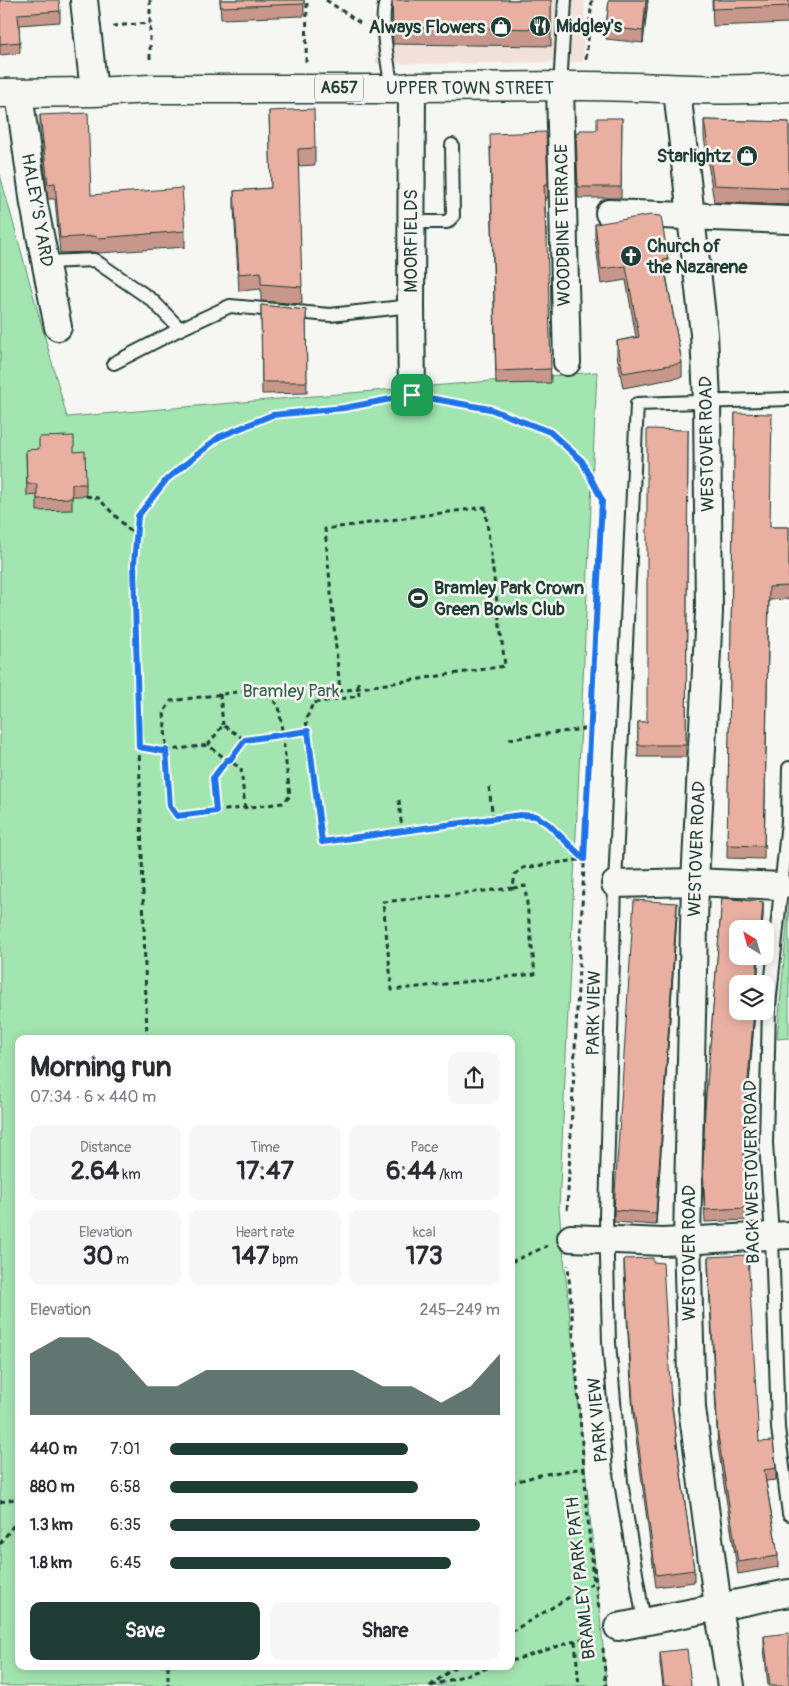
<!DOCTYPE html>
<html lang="en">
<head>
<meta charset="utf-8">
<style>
  :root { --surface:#fff; --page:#f7f7f7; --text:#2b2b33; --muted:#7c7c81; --accent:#1f3d34 }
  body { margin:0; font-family:Pangolin,sans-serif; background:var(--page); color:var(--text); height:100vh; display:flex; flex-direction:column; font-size:19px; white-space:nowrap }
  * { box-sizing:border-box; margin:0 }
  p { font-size:16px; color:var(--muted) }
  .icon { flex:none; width:28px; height:28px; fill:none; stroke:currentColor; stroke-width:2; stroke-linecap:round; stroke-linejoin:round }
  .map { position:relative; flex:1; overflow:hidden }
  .sheet { position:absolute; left:15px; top:1035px; width:500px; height:635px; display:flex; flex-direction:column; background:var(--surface); border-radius:10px; box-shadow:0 2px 12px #0003 }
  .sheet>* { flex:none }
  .needle { width:32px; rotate:323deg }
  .tools { position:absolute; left:729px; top:920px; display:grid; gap:10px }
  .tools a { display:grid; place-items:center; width:45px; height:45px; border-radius:10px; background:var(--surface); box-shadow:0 2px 12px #0003; font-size:25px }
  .pin { position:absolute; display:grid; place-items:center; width:42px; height:42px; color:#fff; margin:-21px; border-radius:10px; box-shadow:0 2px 8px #0006 }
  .round { display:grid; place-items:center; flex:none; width:52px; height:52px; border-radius:10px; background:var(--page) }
  .head { display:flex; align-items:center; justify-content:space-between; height:85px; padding:0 15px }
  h1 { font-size:28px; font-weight:700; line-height:38px }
  .figures { display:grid; grid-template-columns:repeat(3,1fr); gap:8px; height:85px; padding:5px 15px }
  .figures div { display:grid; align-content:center; border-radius:10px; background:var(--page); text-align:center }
  .figures b { font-size:25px; font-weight:700 }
  .figures small { font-size:14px; font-weight:400 }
  .figures p { font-size:14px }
  .chart { height:140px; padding:10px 15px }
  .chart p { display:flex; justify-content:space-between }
  .chart svg { width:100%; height:90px; margin-top:5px; fill:var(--accent); opacity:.7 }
  .cta { display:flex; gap:10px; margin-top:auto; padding:10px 15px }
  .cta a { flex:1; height:58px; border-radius:10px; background:var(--accent); color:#fff; font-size:20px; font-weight:700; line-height:58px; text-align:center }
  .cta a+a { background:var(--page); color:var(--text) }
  ul { padding:0 15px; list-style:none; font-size:16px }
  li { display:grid; grid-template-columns:80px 60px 1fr; align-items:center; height:38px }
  li i { height:12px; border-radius:6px; background:var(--accent) }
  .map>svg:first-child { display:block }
  .built { fill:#f2e1da }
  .green { fill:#a2e5b0; stroke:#609172; fill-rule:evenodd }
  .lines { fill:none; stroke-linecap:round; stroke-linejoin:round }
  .lane-casing { stroke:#1f3d34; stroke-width:16 }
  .street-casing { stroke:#1f3d34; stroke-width:30 }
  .primary-casing { stroke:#1f3d34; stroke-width:31 }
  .path { stroke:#1f3d34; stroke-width:3; stroke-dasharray:5 4; stroke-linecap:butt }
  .lane { stroke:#f6f6f2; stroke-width:12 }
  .street { stroke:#f6f6f2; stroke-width:26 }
  .primary { stroke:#f6f6f2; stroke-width:28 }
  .wall { fill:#c8978b; stroke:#1f3d34 }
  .shaded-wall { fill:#a37b71; stroke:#1f3d34 }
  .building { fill:#e9b0a2; stroke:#1f3d34 }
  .route-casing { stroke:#fff; stroke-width:10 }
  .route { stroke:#1a73e8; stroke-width:6 }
  .labels { text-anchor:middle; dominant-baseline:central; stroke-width:5; stroke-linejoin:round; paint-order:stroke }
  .shield { fill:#f6f6f2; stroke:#60746d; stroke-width:1 }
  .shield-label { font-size:16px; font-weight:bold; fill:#1f3d34 }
  .poi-label { font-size:18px; font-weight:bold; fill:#1f3d34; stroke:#f6f6f2; text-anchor:start }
  .street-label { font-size:18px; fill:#1f3d34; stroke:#f6f6f2 }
  .park-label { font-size:18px; fill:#395f4d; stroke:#f6f6f2 }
</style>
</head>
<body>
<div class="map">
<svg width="789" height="1686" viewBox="0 0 789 1686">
  <rect width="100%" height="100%" fill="#f6f6f2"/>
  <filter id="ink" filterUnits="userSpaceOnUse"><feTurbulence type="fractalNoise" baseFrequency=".02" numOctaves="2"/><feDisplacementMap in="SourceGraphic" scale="10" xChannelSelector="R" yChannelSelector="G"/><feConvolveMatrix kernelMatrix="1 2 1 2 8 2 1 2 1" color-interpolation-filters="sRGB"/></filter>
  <g filter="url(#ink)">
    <!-- built -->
    <polygon class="built" points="376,0 585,0 583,62 376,64"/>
    <!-- green -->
    <g class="green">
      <path d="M 0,175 L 67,417 L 597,372 L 559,1209 L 607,1686 L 0,1686 ZM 19,1039 L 511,1039 L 511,1666 L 19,1666 Z"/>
      <polygon points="789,902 789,1038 777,1039"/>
    </g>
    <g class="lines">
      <!-- lane casing -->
      <g class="lane-casing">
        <g id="lane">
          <path d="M 387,0 C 378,15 389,70 392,89"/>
          <polyline points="560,88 565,0"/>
          <polyline points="411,222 447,222 453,216 452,145"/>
          <polyline points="46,262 94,260 152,300 180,329"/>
          <polyline points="114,363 180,329 230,306 330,315 411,306"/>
          <polyline points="789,768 788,821 769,1006 766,1143 772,1237 778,1428 789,1514"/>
          <polyline points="644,1622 621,1482 609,1343 606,1216 615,884 637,404 789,399"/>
        </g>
      </g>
      <!-- street casing -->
      <g class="street-casing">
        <g id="street">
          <polyline points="84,0 94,92"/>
          <polyline points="412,87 411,306 412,395"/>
          <polyline points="560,88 567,362"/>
          <polyline points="677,90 704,334 707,401 709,612 695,882 687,1240 692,1408 718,1607 731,1686"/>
          <polyline points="19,93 34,204 58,327"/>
          <polyline points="609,213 789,220"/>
          <polyline points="615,884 695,882 780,886"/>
          <polyline points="571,1238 663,1242 789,1235"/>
          <polyline points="618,1627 789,1593"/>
        </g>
      </g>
      <!-- primary casing -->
      <g class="primary-casing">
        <path id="primary" d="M 0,93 L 94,92 L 150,89 L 392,89 L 412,87 C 469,87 526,86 583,86 C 652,86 720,93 789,87"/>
      </g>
      <!-- path -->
      <g class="path">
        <polyline points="150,0 150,63"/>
        <polyline points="326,0 363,25"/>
        <polyline points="113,26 150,23"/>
        <polyline points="586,59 592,0"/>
        <polyline points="306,62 307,0"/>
        <polyline points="439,400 490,409 550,432 582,461 602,500 567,1212"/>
        <polyline points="86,496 98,498 136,537"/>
        <polygon points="485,507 505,666 340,691 325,529"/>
        <polyline points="358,682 359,696 313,703 306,720 322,842 521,815 536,816 548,824 584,859"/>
        <polygon points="260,689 279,706 290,796 283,803 177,816 170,806 164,712 171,701"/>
        <polyline points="220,694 223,725"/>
        <polyline points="509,739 591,728"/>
        <polyline points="245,740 308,731"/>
        <polyline points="139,747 162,751 208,745"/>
        <polyline points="230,760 245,740 223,725 208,745 227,760 241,768 245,808"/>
        <polyline points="489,787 493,819"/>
        <polyline points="399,800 402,831"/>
        <polyline points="216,811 213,778 227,760"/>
        <polyline points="513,888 525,886 535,974 392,990 383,902 513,888 515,874 523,868 584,859"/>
        <polyline points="147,1039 134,564 138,516 167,479 219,437 272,415 344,408 386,400"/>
        <polyline points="511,1262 547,1246"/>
        <polyline points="511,1483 540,1475 584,1468"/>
        <polyline points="0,1502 19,1498"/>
        <polyline points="0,1544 19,1518"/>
        <polyline points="592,1549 599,1610"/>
        <polyline points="511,1632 593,1583 568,1265"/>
        <polyline points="575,1641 579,1686"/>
        <polyline points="603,1648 606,1686"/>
        <polyline points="511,1661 594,1635"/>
        <polyline points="168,1666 168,1686"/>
        <polyline points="430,1686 456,1666"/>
        <polyline points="431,1686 494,1666"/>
      </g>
      <!-- lane -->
      <use href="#lane" class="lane"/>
      <!-- street -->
      <use href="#street" class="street"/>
      <!-- primary -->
      <use href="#primary" class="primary"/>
    </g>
    <!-- wall -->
    <g class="wall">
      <polygon points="0,0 60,11 60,22 19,25 20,53 0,55"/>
      <polygon points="220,0 304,0 304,16 221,19"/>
      <polygon points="392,0 551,0 551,46 393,44 392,18"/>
      <polygon points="609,0 648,0 643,43 606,39 606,27"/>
      <polygon points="712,0 789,0 789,23 713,26"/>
      <polygon points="269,111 315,148 315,165 298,166 302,304 261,301 261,289 239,291 234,208 234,191 271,188"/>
      <polygon points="40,115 91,195 185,231 185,247 99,253 94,252 60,253 55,199 48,199 40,130"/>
      <polygon points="622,118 621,198 578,198 576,133 597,130"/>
      <polygon points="704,120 789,122 789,205 714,202 704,137"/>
      <polygon points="490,147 548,184 548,198 545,198 551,383 496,384"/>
      <polygon points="595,224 668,259 668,274 666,274 682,363 682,377 623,388 617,355 617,341 636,337 626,280 601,284 595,238"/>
      <polygon points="261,305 306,310 307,393 262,394"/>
      <polygon points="735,413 770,527 789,527 789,599 769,600 764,859 727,858"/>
      <polygon points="688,430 686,757 638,757 638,722 647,722"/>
      <polygon points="26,450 74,452 86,484 86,496 72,496 72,510 37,511 37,495 27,496"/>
      <polygon points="722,898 763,902 763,914 762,929 738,929 738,956 759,956 757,984 738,984 738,1011 755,1011 744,1146 746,1220 705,1222 703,1179 705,1109"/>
      <polygon points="677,915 656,1225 614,1222 614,1210"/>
      <polygon points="708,1257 759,1442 776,1468 776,1480 766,1481 778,1556 778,1567 738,1574 718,1447 708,1269"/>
      <polygon points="624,1259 653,1262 694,1570 694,1582 656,1587 633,1415 624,1271"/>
      <polygon points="764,1636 789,1686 768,1686 764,1648"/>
      <polygon points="660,1652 691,1686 663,1686 660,1664"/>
    </g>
    <!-- shaded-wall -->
    <g class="shaded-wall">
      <polygon points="646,0 648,0 643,43 643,31"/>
      <polygon points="763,902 763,914 762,929 761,929"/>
      <polygon points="677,903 677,915 656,1225 656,1213"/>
      <polygon points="758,956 759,956 757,984 756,984"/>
      <polygon points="754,1011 755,1011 743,1150 743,1138"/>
    </g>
    <!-- building -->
    <g class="building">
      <polygon points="0,0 59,0 60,11 18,14 20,42 0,44"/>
      <polygon points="220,0 304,0 304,4 221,7"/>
      <polygon points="392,0 551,0 551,29 393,27"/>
      <polygon points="609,0 646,0 643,31 606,27"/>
      <polygon points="713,0 789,0 789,6 713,9"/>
      <polygon points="314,109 315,148 298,149 302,287 261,284 261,272 239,274 234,191 271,188 269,111"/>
      <polygon points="88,113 91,195 182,188 185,231 99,238 94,236 60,238 55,183 48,184 40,115"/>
      <polygon points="597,118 622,118 621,187 578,187 576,133 580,133 580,130 597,130"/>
      <polygon points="704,120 789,122 789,188 714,185"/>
      <polygon points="546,132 548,184 544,184 546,239 547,239 551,369 496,371 490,134"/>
      <polygon points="651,215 661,216 668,259 663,260 682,363 623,373 617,341 639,337 626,266 601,269 595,224"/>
      <polygon points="261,305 306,310 307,382 262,382"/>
      <polygon points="735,413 772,414 770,527 789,527 789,586 769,587 764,846 727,845"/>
      <polygon points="647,429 688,430 686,745 638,745 638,722 647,722"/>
      <polygon points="74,436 74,452 85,451 86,484 72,484 72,498 37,499 37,484 27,484 26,450 39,449 39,437"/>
      <polygon points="722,898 763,902 761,929 738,929 738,956 758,956 756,984 738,984 738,1011 754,1011 743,1138 746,1208 705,1210 703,1167 705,1109"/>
      <polygon points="634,900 677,903 656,1213 614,1210"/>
      <polygon points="748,1255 759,1442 773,1441 776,1468 764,1470 778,1556 738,1562 718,1435 708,1257"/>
      <polygon points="653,1258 653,1262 663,1263 671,1401 694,1570 656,1575 633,1403 624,1259"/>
      <polygon points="789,1633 789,1686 770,1686 764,1636"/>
      <polygon points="687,1649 691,1686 664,1686 660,1652"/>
    </g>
  </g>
  <g class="lines" filter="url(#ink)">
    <!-- route casing -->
    <g class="route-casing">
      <polygon id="route" points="412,395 490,409 550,432 582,461 602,500 584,859 548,824 536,816 520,815 322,842 308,731 245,740 230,760 227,760 213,778 216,811 177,816 170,806 166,750 162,751 139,747 134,564 138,516 167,479 219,437 272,415 344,408"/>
    </g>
    <!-- route -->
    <use href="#route" class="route"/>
  </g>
  <!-- icons -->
  <defs>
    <g id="restaurant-disc" transform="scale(1.125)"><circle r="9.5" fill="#1f3d34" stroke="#f6f6f2"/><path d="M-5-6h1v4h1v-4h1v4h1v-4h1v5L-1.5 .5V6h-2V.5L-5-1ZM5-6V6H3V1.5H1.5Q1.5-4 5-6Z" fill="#fff"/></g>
    <g id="shop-disc" transform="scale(1.125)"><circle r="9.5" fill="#1f3d34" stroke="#f6f6f2"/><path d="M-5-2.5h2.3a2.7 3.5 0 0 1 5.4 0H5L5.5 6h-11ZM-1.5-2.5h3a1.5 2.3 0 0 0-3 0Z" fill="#fff"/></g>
    <g id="church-disc" transform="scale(1.125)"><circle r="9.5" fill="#1f3d34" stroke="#f6f6f2"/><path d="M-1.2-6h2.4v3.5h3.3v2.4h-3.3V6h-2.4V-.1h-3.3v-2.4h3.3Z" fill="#fff"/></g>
    <g id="stadium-disc" transform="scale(1.125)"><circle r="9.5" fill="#1f3d34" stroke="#f6f6f2"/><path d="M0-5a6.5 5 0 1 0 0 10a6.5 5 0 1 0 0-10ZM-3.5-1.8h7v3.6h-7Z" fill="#fff"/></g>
  </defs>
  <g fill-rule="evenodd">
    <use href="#restaurant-disc" x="540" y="26"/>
    <use href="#shop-disc" x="501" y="27"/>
    <use href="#shop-disc" x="747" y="156"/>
    <use href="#church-disc" x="631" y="256"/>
    <use href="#stadium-disc" x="418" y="598"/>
  </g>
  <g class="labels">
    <!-- shield labels -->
    <rect class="shield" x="315" y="74.5" width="48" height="27" rx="4"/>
    <g class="shield-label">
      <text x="339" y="88">A657</text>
    </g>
    <!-- poi labels -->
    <g class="poi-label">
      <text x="556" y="26">Midgley's</text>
      <text x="485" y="27" text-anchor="end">Always Flowers</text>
      <text x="731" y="156" text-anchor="end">Starlightz</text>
      <text x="647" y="246">Church of<tspan x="647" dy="21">the Nazarene</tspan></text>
      <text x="434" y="588">Bramley Park Crown<tspan x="434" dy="21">Green Bowls Club</tspan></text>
    </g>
    <!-- street labels -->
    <g class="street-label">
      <text x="470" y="88">UPPER TOWN STREET</text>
      <text transform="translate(37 210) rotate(80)">HALEY'S YARD</text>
      <text transform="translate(563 225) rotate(-91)">WOODBINE TERRACE</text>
      <text transform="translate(411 241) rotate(-90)">MOORFIELDS</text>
      <text transform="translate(707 444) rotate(-91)">WESTOVER ROAD</text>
      <text transform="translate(697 849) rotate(-88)">WESTOVER ROAD</text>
      <text transform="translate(594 1013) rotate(-89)">PARK VIEW</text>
      <text transform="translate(752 1172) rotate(-91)">BACK WESTOVER ROAD</text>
      <text transform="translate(689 1253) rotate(-90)">WESTOVER ROAD</text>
      <text transform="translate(598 1420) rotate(-95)">PARK VIEW</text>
      <text transform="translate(581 1578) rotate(-96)">BRAMLEY PARK PATH</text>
    </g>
    <!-- park labels -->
    <g class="park-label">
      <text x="291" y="691">Bramley Park</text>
    </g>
  </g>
</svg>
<div class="tools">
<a><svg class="needle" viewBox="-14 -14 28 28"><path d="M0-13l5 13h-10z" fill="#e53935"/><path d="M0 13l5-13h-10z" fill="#7c7c81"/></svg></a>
<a><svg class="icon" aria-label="layers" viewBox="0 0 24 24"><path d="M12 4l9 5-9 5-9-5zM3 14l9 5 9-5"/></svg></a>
</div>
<div class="pin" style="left:412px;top:395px;background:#1e9e55"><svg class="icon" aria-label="arrive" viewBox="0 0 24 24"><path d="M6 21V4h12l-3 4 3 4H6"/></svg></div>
<section class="sheet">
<div class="head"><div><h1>Morning run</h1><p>07:34 · 6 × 440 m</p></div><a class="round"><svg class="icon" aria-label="share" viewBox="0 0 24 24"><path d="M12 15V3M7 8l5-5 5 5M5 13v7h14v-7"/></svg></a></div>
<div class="figures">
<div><p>Distance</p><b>2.64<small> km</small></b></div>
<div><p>Time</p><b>17:47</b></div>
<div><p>Pace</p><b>6:44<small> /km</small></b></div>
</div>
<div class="figures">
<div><p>Elevation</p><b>30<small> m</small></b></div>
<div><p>Heart rate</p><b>147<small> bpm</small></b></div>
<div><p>kcal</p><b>173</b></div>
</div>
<div class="chart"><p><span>Elevation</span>245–249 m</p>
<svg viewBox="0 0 160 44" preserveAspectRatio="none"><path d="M0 44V14L10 6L20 6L30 14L40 30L50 30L60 22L70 22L80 22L90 22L100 22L110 22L120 30L130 30L140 38L150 30L160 14V44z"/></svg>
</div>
<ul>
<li><b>440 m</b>7:01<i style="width:72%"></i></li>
<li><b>880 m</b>6:58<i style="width:75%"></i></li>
<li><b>1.3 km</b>6:35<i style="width:94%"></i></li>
<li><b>1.8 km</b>6:45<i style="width:85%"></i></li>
</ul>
<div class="cta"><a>Save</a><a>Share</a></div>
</section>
</div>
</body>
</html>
